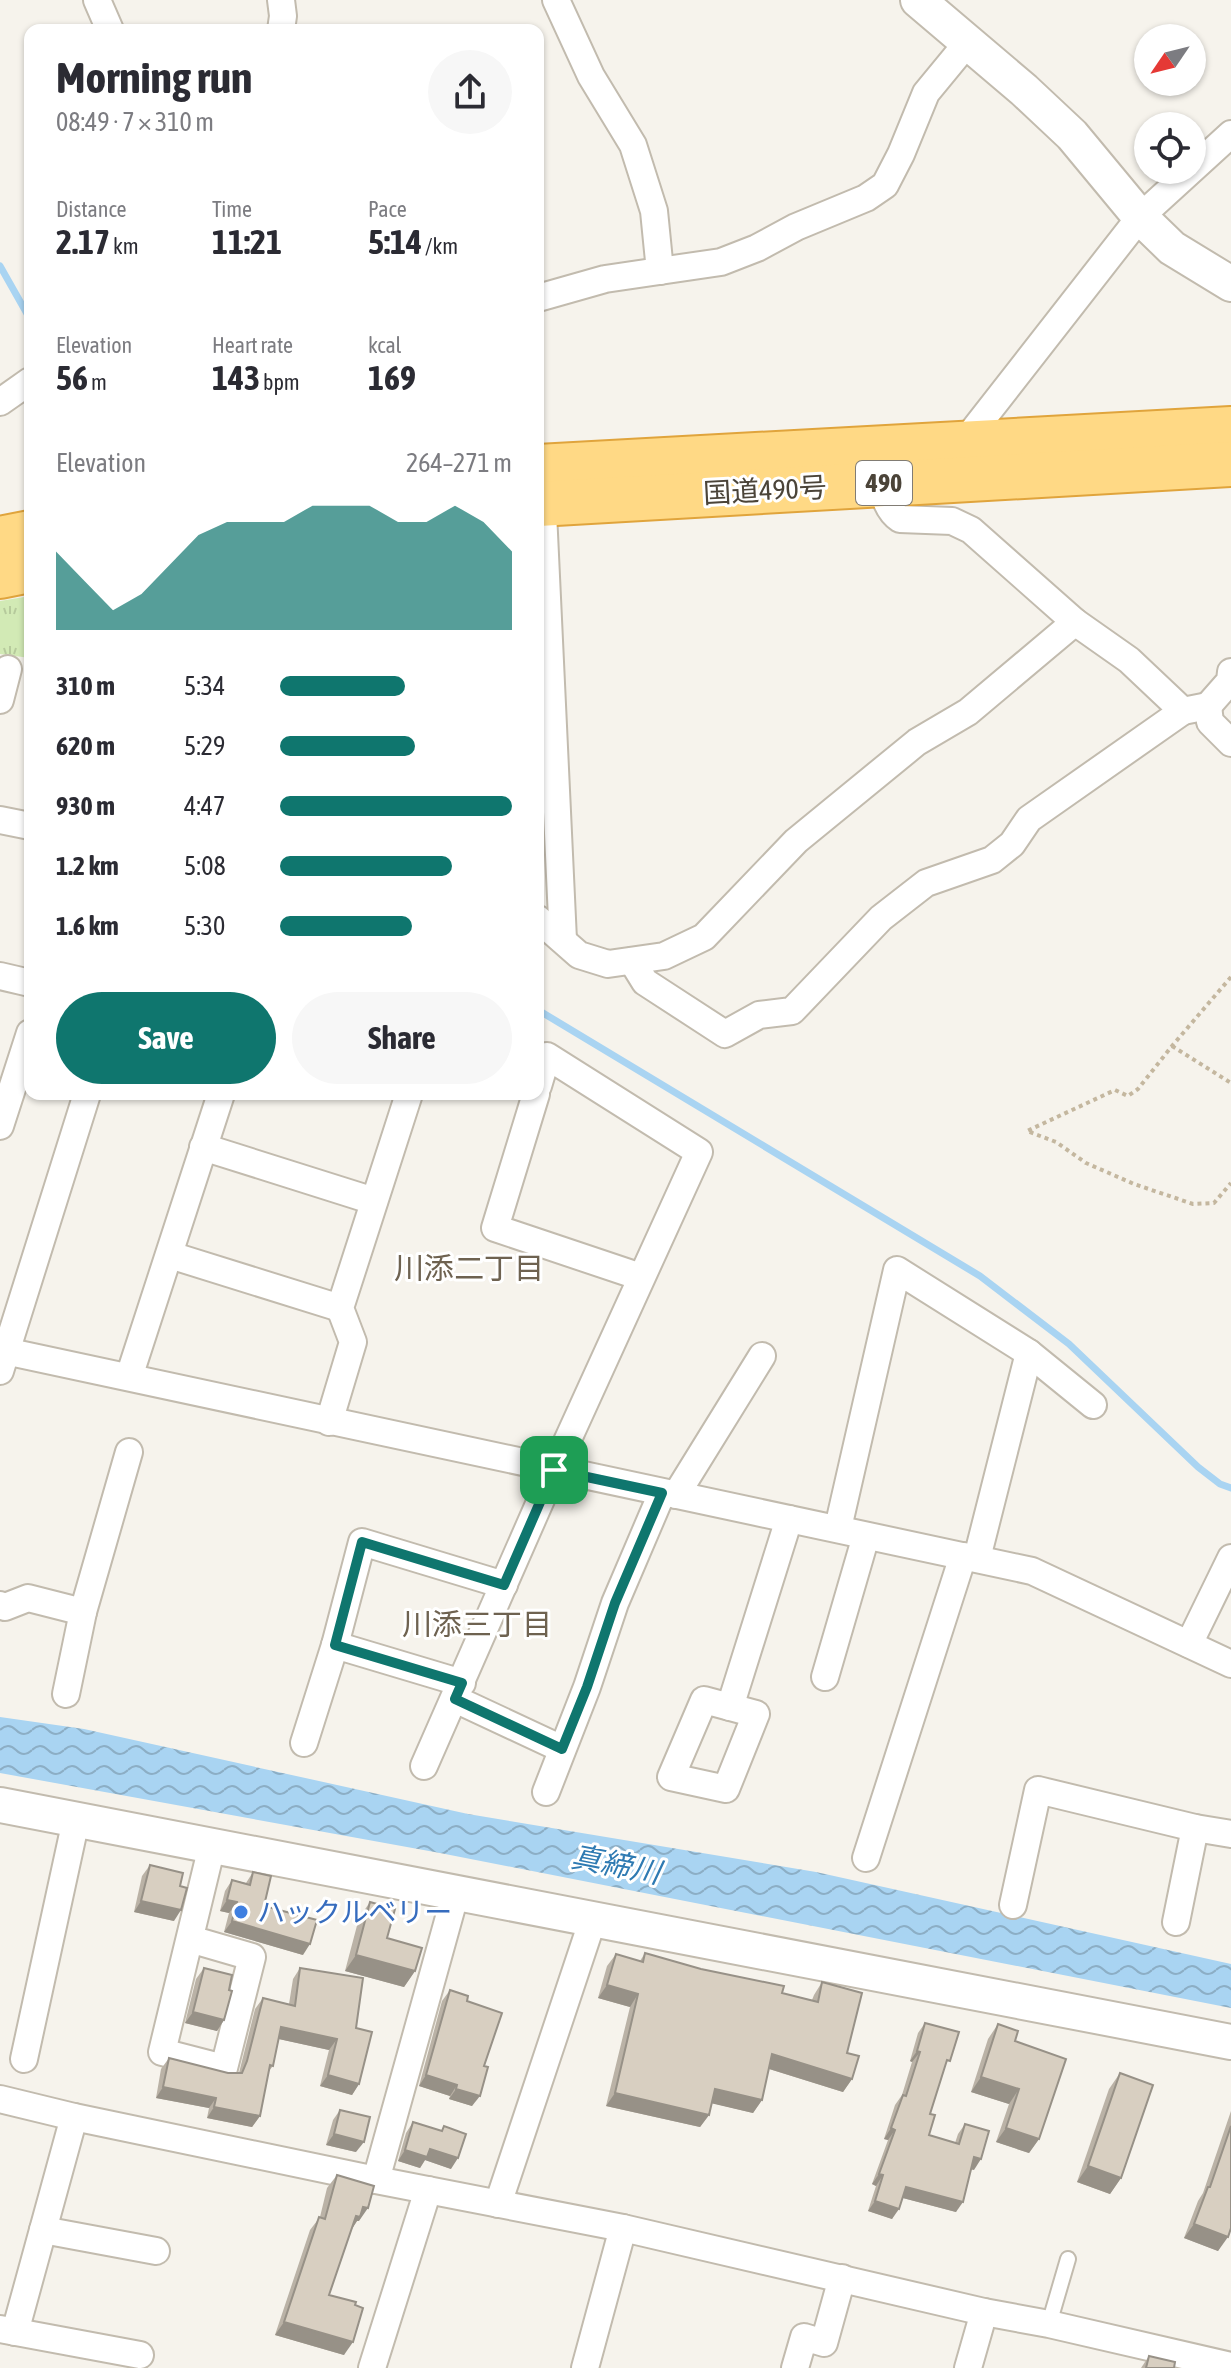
<!DOCTYPE html>
<html lang="en">
<head>
<meta charset="utf-8">
<style>
  :root { --surface:#fff; --page:#f7f7f7; --text:#2b2b33; --muted:#7c7c81; --accent:#0f766e }
  body { margin:0; font-family:"Asap Condensed","Noto Sans JP",sans-serif; background:var(--page); color:var(--text); height:100vh; display:flex; flex-direction:column; font-size:30px; white-space:nowrap }
  * { box-sizing:border-box; margin:0 }
  p { font-size:26px; color:var(--muted) }
  .icon { flex:none; width:44px; height:44px; fill:none; stroke:currentColor; stroke-width:2; stroke-linecap:round; stroke-linejoin:round }
  .map { position:relative; flex:1; overflow:hidden }
  .sheet { position:absolute; left:24px; top:24px; width:520px; height:1076px; display:flex; flex-direction:column; background:var(--surface); border-radius:16px; box-shadow:0 2px 6px #0004 }
  .sheet>* { flex:none }
  .needle { width:52px; rotate:235deg }
  .fabs { position:absolute; left:1134px; top:24px; display:grid; gap:16px }
  .fabs a { display:grid; place-items:center; width:72px; height:72px; border-radius:50%; background:var(--surface); box-shadow:0 2px 6px #0004; font-size:40px }
  .pin { position:absolute; display:grid; place-items:center; width:68px; height:68px; color:#fff; margin:-34px; border-radius:16px; box-shadow:0 4px 12px #0006 }
  .round { display:grid; place-items:center; flex:none; width:84px; height:84px; border-radius:42px; background:var(--page) }
  .overview { display:flex; align-items:center; justify-content:space-between; height:136px; padding:0 32px }
  h1 { font-size:44px; font-weight:700; line-height:60px }
  .metrics { display:grid; grid-template-columns:repeat(3,1fr); gap:12px; height:136px; padding:8px 32px }
  .metrics div { display:grid; align-content:center }
  .metrics b { font-size:34px; font-weight:700 }
  .metrics small { font-size:22px; font-weight:400 }
  .metrics p { font-size:22px }
  .chart { height:224px; padding:16px 32px }
  .chart p { display:flex; justify-content:space-between }
  .chart svg { width:100%; height:144px; margin-top:8px; fill:var(--accent); opacity:.7 }
  .cta { display:flex; gap:16px; margin-top:auto; padding:16px 32px }
  .cta a { flex:1; height:92px; border-radius:48px; background:var(--accent); color:#fff; font-size:32px; font-weight:700; line-height:92px; text-align:center }
  .cta a+a { background:var(--page); color:var(--text) }
  ul { padding:0 32px; list-style:none; font-size:26px }
  li { display:grid; grid-template-columns:128px 96px 1fr; align-items:center; height:60px }
  li i { height:20px; border-radius:10px; background:var(--accent) }
  .map>svg:first-child { display:block }
  .park { fill:url(#park-tufts) }
  .water { fill:url(#water-waves) }
  .lines { fill:none; stroke-linecap:round; stroke-linejoin:round }
  .stream { stroke:#a9d4f2; stroke-width:7 }
  .service-casing { stroke:#c2bbae; stroke-width:18 }
  .minor-casing { stroke:#c2bbae; stroke-width:30 }
  .tertiary-casing { stroke:#c2bbae; stroke-width:38 }
  .trunk-casing { stroke:#e0a43c; stroke-width:48 }
  .path { stroke:#c4b79f; stroke-width:4; stroke-dasharray:4 4; stroke-linecap:butt }
  .service { stroke:#fff; stroke-width:14 }
  .minor { stroke:#fff; stroke-width:26 }
  .tertiary { stroke:#fff; stroke-width:34 }
  .trunk { stroke:#ffd985; stroke-width:44 }
  .wall { fill:#bab2a6 }
  .shaded-wall { fill:#979187 }
  .building { fill:#d8cfc1; stroke:#979187; stroke-width:2 }
  .route-casing { stroke:#fff; stroke-width:16 }
  .route { stroke:#0f766e; stroke-width:10 }
  .shop-dot { fill:#3f7fe0; stroke:#fff; stroke-width:3 }
  .labels { text-anchor:middle; dominant-baseline:central; stroke-width:6; stroke-linejoin:round; paint-order:stroke }
  .shield { fill:#fff; stroke:#817c74; stroke-width:2 }
  .shield-label { font-size:26px; font-weight:bold; fill:#4b4439 }
  .street-label { font-size:28px; fill:#4b4439; stroke:#fff }
  .shop-label { font-size:28px; fill:#366cbe; stroke:#fff; text-anchor:start }
  .neighbourhood-label { font-size:30px; fill:#6e6250; stroke:#fff }
  .water-label { font-size:30px; font-style:italic; fill:#2e7ab2; stroke:#fff }
</style>
</head>
<body>
<div class="map">
<svg width="1231" height="2368" viewBox="0 0 1231 2368">
  <defs>
    <pattern id="park-tufts" width="24" height="20" patternUnits="userSpaceOnUse" patternTransform="scale(2)"><rect width="24" height="20" fill="#d2eab5"/><path d="M3 7l-1-3M5 7V3M7 7l1-3M15 17l-1-3M17 17v-4M19 17l1-3" fill="none" stroke="#b6ca9c"/></pattern>
    <pattern id="water-waves" width="16" height="10" patternUnits="userSpaceOnUse" patternTransform="scale(2)"><rect width="16" height="10" fill="#a9d4f2"/><path d="M0 5q4-4 8 0t8 0" fill="none" stroke="#8caec5"/></pattern>
  </defs>
  <rect width="100%" height="100%" fill="#f6f3ec"/>
  <!-- park -->
  <polygon class="park" points="30,596 30,658 0,654 0,601"/>
  <!-- water -->
  <polygon class="water" points="0,1717 84,1729 468,1814 816,1872 1231,1964 1231,2008 440,1853 0,1773"/>
  <g class="lines">
    <!-- stream -->
    <g class="stream">
      <polyline points="0,266 30,319"/>
      <polyline points="538,1010 980,1276 1069,1344 1198,1467 1220,1484 1231,1488"/>
    </g>
    <!-- service casing -->
    <g class="service-casing">
      <polyline id="service" points="1049,2324 1068,2259"/>
    </g>
    <!-- minor casing -->
    <g class="minor-casing">
      <g id="minor">
        <polyline points="97,0 110,30"/>
        <polyline points="556,0 591,76 633,145 654,211 660,271"/>
        <polyline points="281,30 283,16 281,0"/>
        <polyline points="538,298 605,279 721,262 757,248 796,227 866,198 885,185 901,154 926,93 968,42"/>
        <polyline points="0,402 30,381"/>
        <polyline points="962,445 1140,217 1231,134"/>
        <path d="M 879,471 C 882,488 885,509 900,519 L 952,521 L 971,530 L 1075,622 L 1129,660 L 1183,711 L 1208,706 L 1210,722 L 1231,743"/>
        <polyline points="542,491 563,940"/>
        <polyline points="0,700 8,669"/>
        <polyline points="1208,706 1230,681 1231,672"/>
        <polyline points="0,820 30,826"/>
        <polyline points="538,919 579,955 608,964 664,956 704,937 796,841 917,742 968,712 1075,622"/>
        <polyline points="632,961 645,982 725,1034 759,1015 792,1011 881,918 926,883 992,860 1012,844 1029,819 1183,711"/>
        <polyline points="0,976 30,983"/>
        <polyline points="536,1094 495,1228 641,1277"/>
        <polyline points="0,1126 30,1033"/>
        <polyline points="203,1147 374,1201"/>
        <polyline points="170,1255 340,1308"/>
        <polyline points="0,1350 1032,1571 1231,1664"/>
        <polyline points="0,1371 87,1094"/>
        <polyline points="129,1377 221,1094"/>
        <polyline points="329,1422 353,1342 340,1308 409,1094"/>
        <polyline points="676,1495 762,1356"/>
        <polyline points="838,1528 897,1270 1029,1353 1093,1405"/>
        <polyline points="977,1558 1029,1353"/>
        <polyline points="0,1605 5,1607 28,1598 83,1612 129,1452"/>
        <polyline points="1189,1644 1231,1558"/>
        <polyline points="335,1645 462,1683"/>
        <polyline points="825,1677 866,1536"/>
        <polyline points="66,1694 83,1612"/>
        <polyline points="455,1699 562,1749"/>
        <polygon points="704,1700 756,1714 726,1789 671,1777"/>
        <polyline points="730,1707 789,1519"/>
        <polyline points="304,1743 335,1645 362,1542 504,1585"/>
        <polyline points="424,1766 554,1470 699,1152 547,1056 538,1086"/>
        <polyline points="546,1792 587,1687 615,1603 662,1493"/>
        <polyline points="866,1858 963,1556"/>
        <polyline points="1013,1905 1038,1790 1195,1828 1231,1834"/>
        <polyline points="1176,1922 1195,1828"/>
        <polyline points="190,1939 252,1957 224,2068 162,2052 212,1846"/>
        <polyline points="24,2059 76,1820"/>
        <polyline points="0,2099 74,2117 376,2180 623,2228 984,2312 1049,2324 1231,2366"/>
        <polyline points="376,2180 456,1892"/>
        <polyline points="498,2204 593,1919"/>
        <polyline points="43,2230 156,2251"/>
        <polyline points="0,2329 140,2355"/>
        <polyline points="15,2332 74,2117"/>
        <polyline points="372,2368 428,2190"/>
        <polyline points="585,2368 623,2228"/>
        <polyline points="795,2368 804,2337 824,2343 842,2278"/>
        <polyline points="968,2368 984,2312"/>
      </g>
    </g>
    <!-- tertiary casing -->
    <g class="tertiary-casing">
      <g id="tertiary">
        <polyline points="918,0 1024,90 1072,135 1140,217 1172,248 1231,284"/>
        <polyline points="0,1805 1231,2042"/>
      </g>
    </g>
    <!-- trunk casing -->
    <g class="trunk-casing">
      <g id="trunk">
        <polyline points="538,467 1231,429"/>
        <polyline points="538,504 1231,464"/>
        <polyline points="0,539 30,533"/>
        <polyline points="0,576 30,570"/>
      </g>
    </g>
    <!-- path -->
    <g class="path">
      <polyline points="1231,977 1172,1046 1138,1089 1128,1096 1115,1090 1027,1131 1056,1142 1086,1163 1134,1184 1193,1204 1214,1203 1231,1183"/>
      <polyline points="1172,1046 1231,1083"/>
    </g>
    <!-- service -->
    <use href="#service" class="service"/>
    <!-- minor -->
    <use href="#minor" class="minor"/>
    <!-- tertiary -->
    <use href="#tertiary" class="tertiary"/>
    <!-- trunk -->
    <use href="#trunk" class="trunk"/>
  </g>
  <!-- wall -->
  <g class="wall">
    <polygon points="150,1865 174,1921 134,1912 142,1876"/>
    <polygon points="253,1872 264,1906 303,1955 224,1932 229,1913 220,1911 225,1891 232,1880 246,1883"/>
    <polygon points="370,1902 387,1938 415,1971 404,1987 345,1971 359,1918"/>
    <polygon points="645,1953 782,1993 812,2000 814,1995 822,1982 847,2053 852,2079 843,2092 769,2069 762,2100 753,2113 712,2103 709,2115 700,2127 606,2106 630,2007 598,1998 607,1966 616,1954 640,1961"/>
    <polygon points="204,1968 229,1990 224,2020 217,2031 185,2023 196,1979"/>
    <polygon points="300,1968 356,2028 359,2084 352,2095 320,2086 329,2050 279,2039 273,2066 268,2072 260,2116 252,2127 207,2118 209,2108 156,2098 161,2069 169,2058 228,2073 239,2073 255,2009 263,1998 289,2004 293,1979"/>
    <polygon points="450,1990 467,2001 484,2066 472,2106 449,2099 450,2096 419,2086 442,2001"/>
    <polygon points="925,2023 944,2070 930,2114 929,2135 955,2143 958,2134 965,2124 974,2170 971,2169 956,2212 903,2198 892,2219 868,2211 876,2186 872,2184 888,2140 884,2139 895,2105 902,2095 912,2062 910,2061 918,2033"/>
    <polygon points="998,2024 1015,2041 1039,2139 1029,2153 996,2142 1009,2104 971,2092 988,2039"/>
    <polygon points="1120,2073 1121,2178 1110,2194 1077,2182 1109,2089"/>
    <polygon points="340,2110 356,2152 326,2145 333,2120"/>
    <polygon points="1231,2111 1231,2228 1218,2251 1184,2238 1198,2201 1203,2193"/>
    <polygon points="413,2122 441,2131 444,2126 451,2169 425,2160 420,2168 398,2161 406,2133"/>
    <polygon points="337,2175 359,2221 357,2221 352,2229 329,2295 355,2305 344,2355 275,2335 310,2230 320,2217 327,2188"/>
    <polygon points="1149,2356 1174,2368 1141,2368"/>
  </g>
  <!-- shaded-wall -->
  <g class="shaded-wall">
    <polygon points="227,1900 237,1902 229,1913 220,1911"/>
    <polygon points="141,1901 181,1910 174,1921 134,1912"/>
    <polygon points="232,1921 310,1944 303,1955 224,1932"/>
    <polygon points="356,1955 415,1971 404,1987 345,1971"/>
    <polygon points="607,1985 638,1994 630,2007 598,1998"/>
    <polygon points="193,2012 224,2020 217,2031 185,2023"/>
    <polygon points="281,2027 337,2039 329,2050 274,2038"/>
    <polygon points="917,2051 920,2052 912,2062 910,2061"/>
    <polygon points="772,2054 852,2079 843,2092 763,2067"/>
    <polygon points="328,2075 359,2084 352,2095 320,2086"/>
    <polygon points="426,2075 457,2085 450,2096 419,2086"/>
    <polygon points="981,2077 1019,2089 1009,2104 971,2092"/>
    <polygon points="163,2087 216,2098 209,2108 156,2098"/>
    <polygon points="456,2089 480,2096 472,2106 449,2099"/>
    <polygon points="715,2089 762,2100 753,2113 706,2102"/>
    <polygon points="615,2093 709,2115 700,2127 606,2106"/>
    <polygon points="214,2107 260,2116 252,2127 207,2118"/>
    <polygon points="891,2128 895,2130 888,2140 884,2139"/>
    <polygon points="1006,2128 1039,2139 1029,2153 996,2142"/>
    <polygon points="334,2134 364,2142 356,2152 326,2145"/>
    <polygon points="430,2149 458,2158 451,2169 425,2160 420,2168 398,2161 405,2150"/>
    <polygon points="974,2157 981,2159 974,2170 967,2168"/>
    <polygon points="1088,2166 1121,2178 1110,2194 1077,2182"/>
    <polygon points="879,2174 883,2175 876,2186 872,2184"/>
    <polygon points="906,2187 963,2202 956,2212 899,2197"/>
    <polygon points="875,2201 899,2209 892,2219 868,2211"/>
    <polygon points="363,2207 368,2208 359,2221 357,2221 351,2230 347,2229"/>
    <polygon points="1194,2224 1228,2237 1218,2251 1184,2238"/>
    <polygon points="284,2322 353,2342 344,2355 275,2335"/>
  </g>
  <!-- building -->
  <g class="building">
    <polygon points="150,1865 183,1873 180,1886 187,1888 181,1910 141,1901"/>
    <polygon points="253,1872 271,1876 264,1906 317,1920 310,1944 232,1921 237,1902 227,1900 232,1880 250,1885"/>
    <polygon points="370,1902 395,1909 387,1938 422,1948 415,1971 356,1955"/>
    <polygon points="645,1953 701,1969 784,1986 782,1993 818,2002 822,1982 862,1993 847,2053 859,2056 852,2079 772,2054 762,2100 715,2089 709,2115 615,2093 638,1994 607,1985 616,1954 643,1962"/>
    <polygon points="204,1968 232,1975 229,1990 232,1991 224,2020 193,2012"/>
    <polygon points="300,1968 363,1978 356,2028 372,2032 359,2084 328,2075 337,2039 281,2027 273,2066 270,2065 260,2116 214,2107 216,2098 163,2087 169,2058 228,2073 242,2073 247,2061 263,1998 295,2006"/>
    <polygon points="450,1990 468,1996 467,2001 502,2013 484,2066 488,2067 480,2096 456,2089 457,2085 426,2075"/>
    <polygon points="925,2023 959,2032 950,2061 947,2060 930,2114 935,2115 929,2135 959,2144 965,2124 989,2131 981,2159 974,2157 963,2202 906,2187 899,2209 875,2201 883,2175 879,2174 895,2130 891,2128 903,2095 906,2096 920,2052 917,2051"/>
    <polygon points="998,2024 1018,2031 1015,2041 1066,2059 1039,2139 1006,2128 1019,2089 981,2077"/>
    <polygon points="1120,2073 1153,2085 1121,2178 1088,2166"/>
    <polygon points="340,2110 370,2117 364,2142 334,2134"/>
    <polygon points="413,2122 442,2131 444,2126 466,2134 458,2158 430,2149 427,2157 405,2150"/>
    <polygon points="1231,2126 1231,2228 1228,2237 1194,2224 1208,2187 1210,2187"/>
    <polygon points="337,2175 374,2186 368,2208 363,2207 360,2217 356,2216 329,2295 356,2302 355,2305 363,2308 353,2342 284,2322 319,2217 325,2219"/>
    <polygon points="1149,2356 1175,2362 1174,2368 1146,2368"/>
  </g>
  <g class="lines">
    <!-- route casing -->
    <g class="route-casing">
      <polygon id="route" points="554,1470 662,1493 615,1603 587,1687 562,1749 455,1699 462,1683 335,1645 362,1542 504,1585"/>
    </g>
    <!-- route -->
    <use href="#route" class="route"/>
  </g>
  <!-- markers -->
  <circle class="shop-dot" cx="241" cy="1912" r="8"/>
  <g class="labels">
    <!-- shield labels -->
    <rect class="shield" x="856" y="461" width="56" height="44" rx="6"/>
    <g class="shield-label">
      <text x="884" y="483">490</text>
    </g>
    <!-- street labels -->
    <g class="street-label">
      <text transform="translate(765 490) rotate(-3)">国道490号</text>
    </g>
    <!-- shop labels -->
    <g class="shop-label">
      <text x="257" y="1912">ハックルベリー</text>
    </g>
    <!-- neighbourhood labels -->
    <g class="neighbourhood-label">
      <text x="469" y="1268">川添二丁目</text>
      <text x="477" y="1624">川添三丁目</text>
    </g>
    <!-- water labels -->
    <g class="water-label">
      <text transform="translate(616 1864) rotate(11)">真締川</text>
    </g>
  </g>
</svg>
<div class="fabs">
<a><svg class="needle" viewBox="-14 -14 28 28"><path d="M0-13l5 13h-10z" fill="#e53935"/><path d="M0 13l5-13h-10z" fill="#7c7c81"/></svg></a>
<a><svg class="icon" aria-label="locate" viewBox="0 0 24 24"><circle cx="12" cy="12" r="6"/><path d="M12 2v4M12 18v4M2 12h4M18 12h4"/></svg></a>
</div>
<div class="pin" style="left:554px;top:1470px;background:#1e9e55"><svg class="icon" aria-label="arrive" viewBox="0 0 24 24"><path d="M6 21V4h12l-3 4 3 4H6"/></svg></div>
<section class="sheet">
<div class="overview"><div><h1>Morning run</h1><p>08:49 · 7 × 310 m</p></div><a class="round"><svg class="icon" aria-label="share" viewBox="0 0 24 24"><path d="M12 15V3M7 8l5-5 5 5M5 13v7h14v-7"/></svg></a></div>
<div class="metrics">
<div><p>Distance</p><b>2.17<small> km</small></b></div>
<div><p>Time</p><b>11:21</b></div>
<div><p>Pace</p><b>5:14<small> /km</small></b></div>
</div>
<div class="metrics">
<div><p>Elevation</p><b>56<small> m</small></b></div>
<div><p>Heart rate</p><b>143<small> bpm</small></b></div>
<div><p>kcal</p><b>169</b></div>
</div>
<div class="chart"><p><span>Elevation</span>264–271 m</p>
<svg viewBox="0 0 160 44" preserveAspectRatio="none"><path d="M0 44V20L10 29L20 38L30 33L40 24L50 15L60 11L70 11L80 11L90 6L100 6L110 6L120 11L130 11L140 6L150 11L160 20V44z"/></svg>
</div>
<ul>
<li><b>310 m</b>5:34<i style="width:54%"></i></li>
<li><b>620 m</b>5:29<i style="width:58%"></i></li>
<li><b>930 m</b>4:47<i style="width:100%"></i></li>
<li><b>1.2 km</b>5:08<i style="width:74%"></i></li>
<li><b>1.6 km</b>5:30<i style="width:57%"></i></li>
</ul>
<div class="cta"><a>Save</a><a>Share</a></div>
</section>
</div>
</body>
</html>
